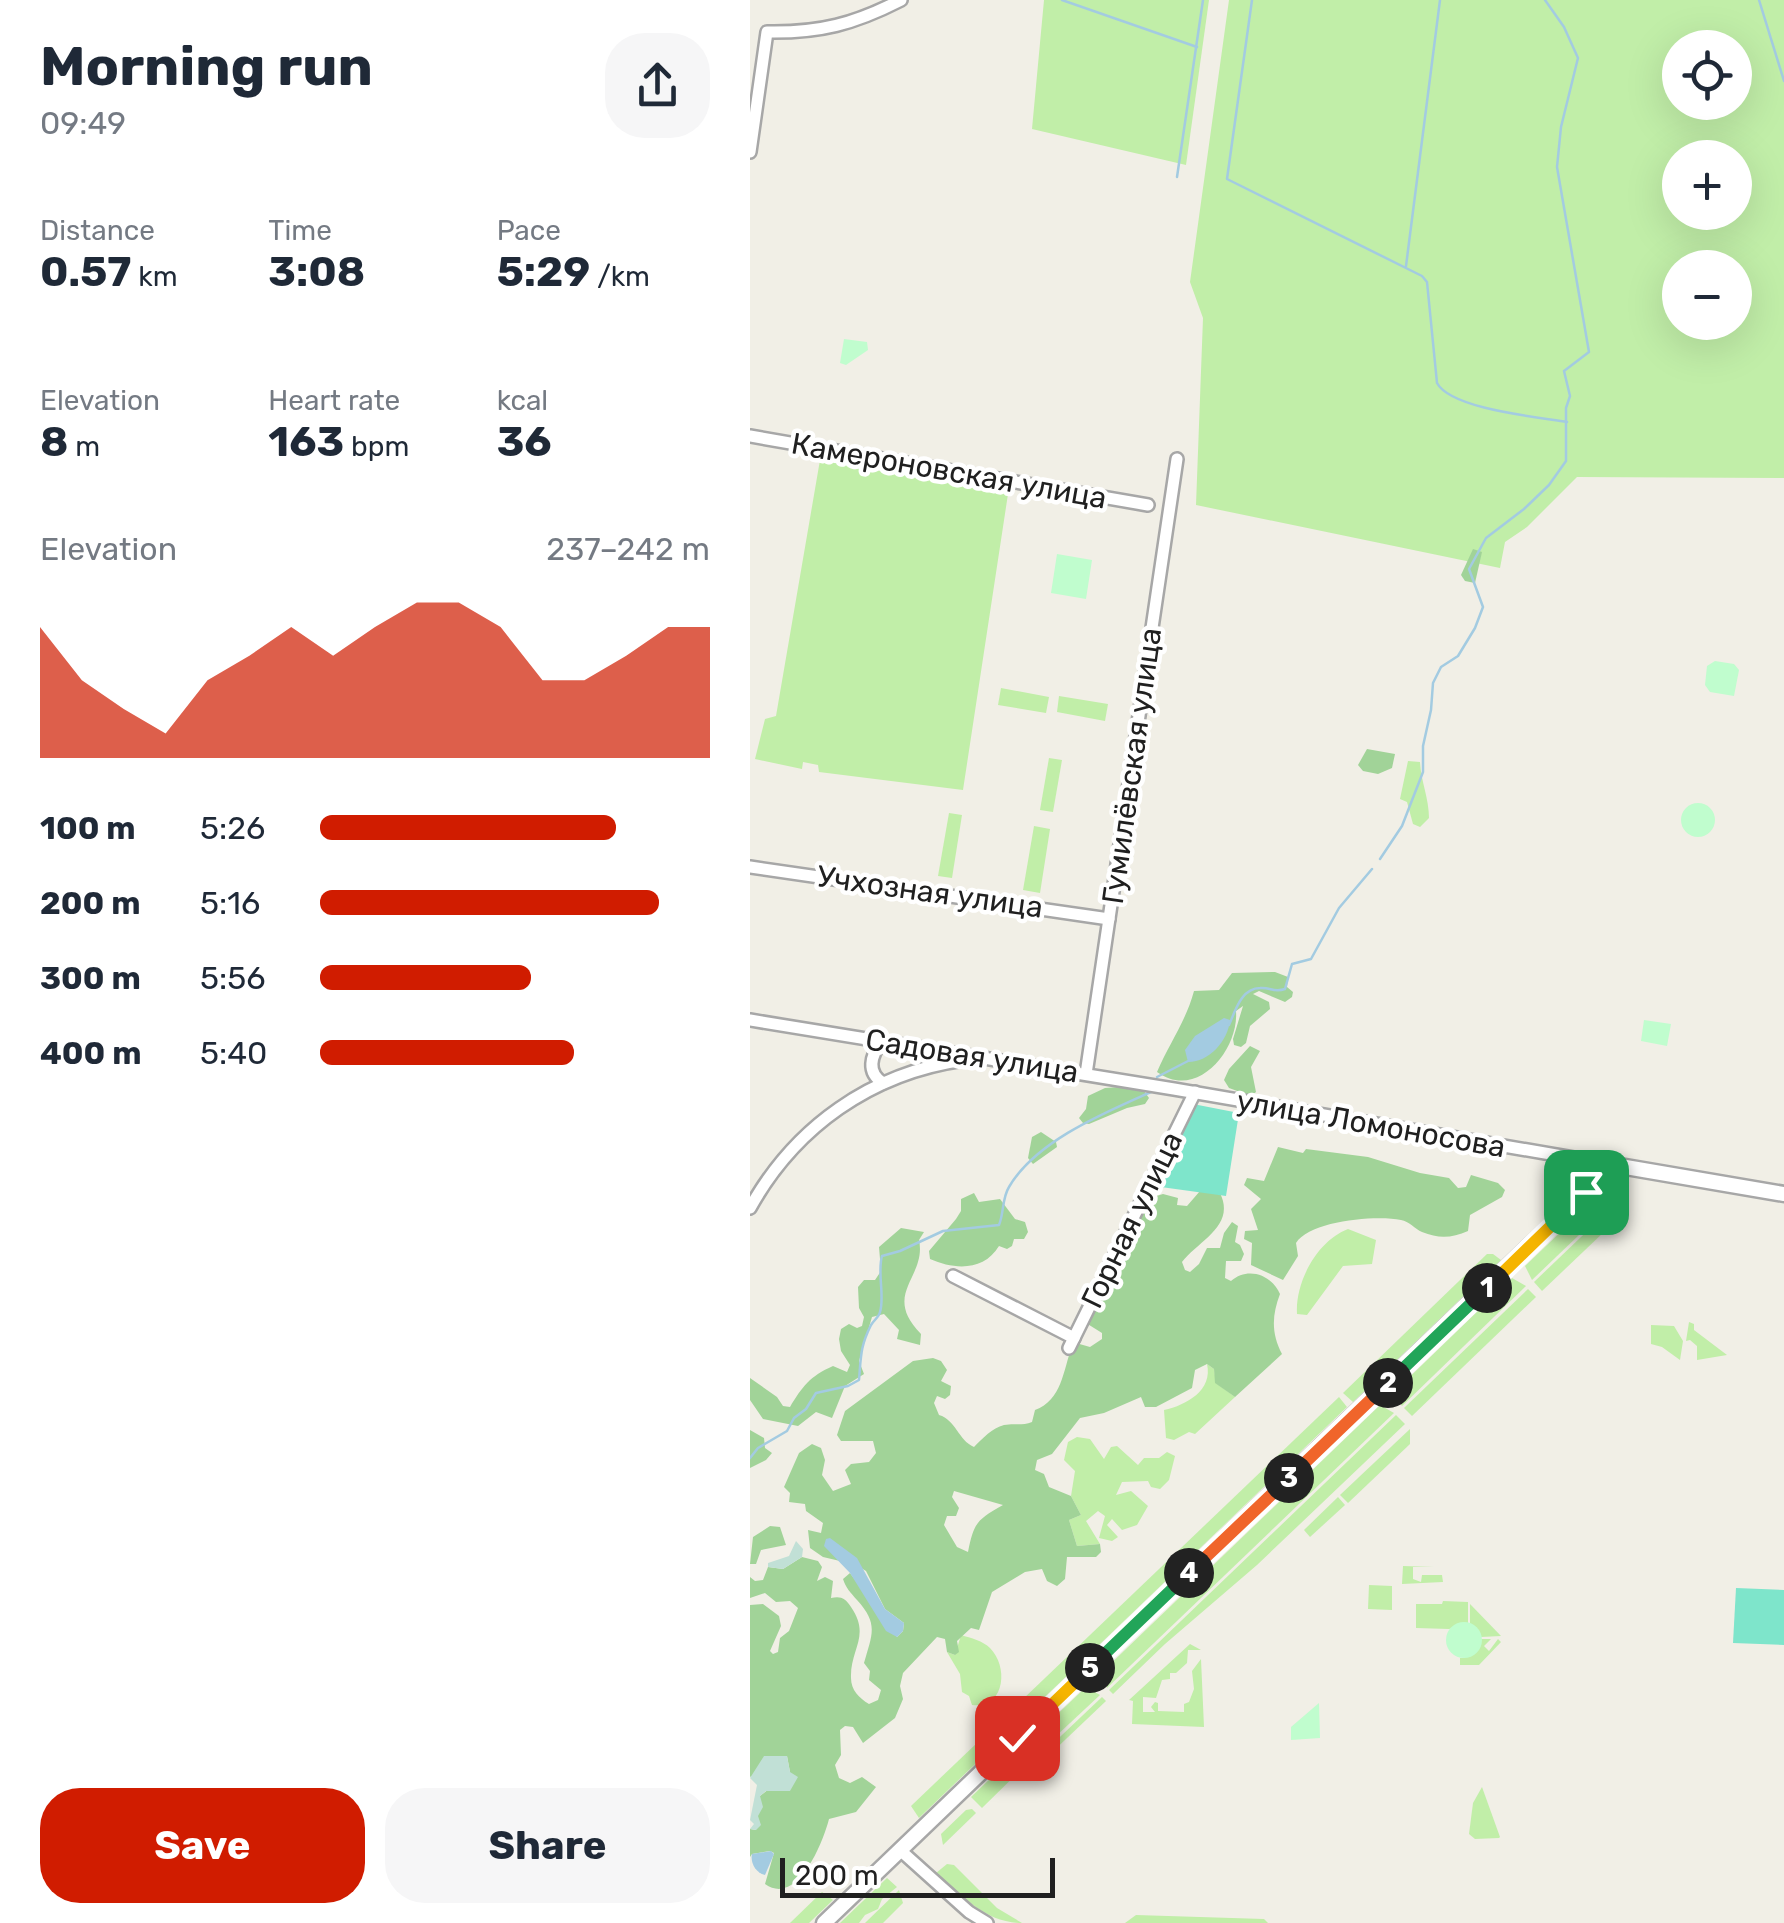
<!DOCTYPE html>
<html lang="en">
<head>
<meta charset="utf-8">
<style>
  :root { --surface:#fff; --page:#f6f6f7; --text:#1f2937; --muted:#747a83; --accent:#d01c00 }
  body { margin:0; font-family:Rubik,sans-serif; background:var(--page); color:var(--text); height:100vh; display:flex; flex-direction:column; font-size:38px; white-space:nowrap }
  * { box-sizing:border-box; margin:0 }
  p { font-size:32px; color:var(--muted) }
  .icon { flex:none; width:55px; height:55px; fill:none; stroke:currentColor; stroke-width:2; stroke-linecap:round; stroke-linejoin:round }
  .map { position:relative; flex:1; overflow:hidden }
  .sheet { display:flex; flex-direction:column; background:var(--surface); width:750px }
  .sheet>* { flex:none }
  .fabs { position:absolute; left:912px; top:30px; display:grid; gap:20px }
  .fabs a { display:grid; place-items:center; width:90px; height:90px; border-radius:50%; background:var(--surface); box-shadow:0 10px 40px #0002; font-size:50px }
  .scale { position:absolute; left:30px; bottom:25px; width:275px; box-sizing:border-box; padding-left:10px; border:5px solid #202020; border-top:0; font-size:28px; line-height:35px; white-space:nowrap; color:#202020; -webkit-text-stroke:8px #fff; paint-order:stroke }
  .pin { position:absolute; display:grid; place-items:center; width:85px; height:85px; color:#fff; margin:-42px; border-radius:20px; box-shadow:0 5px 15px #0006 }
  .km { position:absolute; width:50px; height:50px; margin:-25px; border-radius:50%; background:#222; color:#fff; font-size:28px; line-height:50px; text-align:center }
  .round { display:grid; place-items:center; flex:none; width:105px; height:105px; border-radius:40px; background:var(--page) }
  .summary { display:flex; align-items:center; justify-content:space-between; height:170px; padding:0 40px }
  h1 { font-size:55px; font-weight:700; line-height:75px }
  .figures { display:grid; grid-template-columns:repeat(3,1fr); gap:15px; height:170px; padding:10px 40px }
  .figures div { display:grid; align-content:center }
  .figures b { font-size:42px; font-weight:700 }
  .figures small { font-size:28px; font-weight:400 }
  .figures p { font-size:28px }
  .chart { height:280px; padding:20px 40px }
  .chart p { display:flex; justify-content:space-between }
  .chart svg { width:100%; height:180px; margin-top:10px; fill:var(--accent); opacity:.7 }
  .cta { display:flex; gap:20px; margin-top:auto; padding:20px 40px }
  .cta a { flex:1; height:115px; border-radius:40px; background:var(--accent); color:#fff; font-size:40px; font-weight:700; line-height:115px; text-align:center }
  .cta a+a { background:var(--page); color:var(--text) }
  ul { padding:0 40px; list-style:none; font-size:32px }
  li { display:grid; grid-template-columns:160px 120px 1fr; align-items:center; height:75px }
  li i { height:25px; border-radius:12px; background:var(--accent) }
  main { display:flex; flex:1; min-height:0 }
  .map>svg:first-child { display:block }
  .grass { fill:#c1eea8; fill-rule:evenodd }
  .forest { fill:#a1d398; fill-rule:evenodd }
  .wetland { fill:#c1e0d6 }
  .park { fill:#c0fdce }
  .pitch { fill:#7ee5cb }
  .water { fill:#a3cbe1 }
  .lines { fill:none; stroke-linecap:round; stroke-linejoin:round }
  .stream { stroke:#a3cbe1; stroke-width:2.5 }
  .minor-casing { stroke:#a7a7a7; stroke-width:16 }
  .tertiary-casing { stroke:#a7a7a7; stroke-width:19 }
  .minor { stroke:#fff; stroke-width:11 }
  .tertiary { stroke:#fff; stroke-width:14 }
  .split-1-casing { stroke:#fff; stroke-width:20 }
  .split-2-casing { stroke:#fff; stroke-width:20 }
  .split-3-casing { stroke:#fff; stroke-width:20 }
  .split-4-casing { stroke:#fff; stroke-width:20 }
  .split-5-casing { stroke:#fff; stroke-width:20 }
  .split-6-casing { stroke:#fff; stroke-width:20 }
  .split-1 { stroke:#f5b400; stroke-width:12 }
  .split-2 { stroke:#22a559; stroke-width:12 }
  .split-3 { stroke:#f0652b; stroke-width:12 }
  .split-4 { stroke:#f0652b; stroke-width:12 }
  .split-5 { stroke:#22a559; stroke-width:12 }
  .split-6 { stroke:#f5b400; stroke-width:12 }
  .labels { text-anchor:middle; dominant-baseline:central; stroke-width:9; stroke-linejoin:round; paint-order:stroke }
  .street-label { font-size:30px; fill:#202020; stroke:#fff }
</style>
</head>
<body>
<main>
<section class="sheet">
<div class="summary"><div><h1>Morning run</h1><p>09:49</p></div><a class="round"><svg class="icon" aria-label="share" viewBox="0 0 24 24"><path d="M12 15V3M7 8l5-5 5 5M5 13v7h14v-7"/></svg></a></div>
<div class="figures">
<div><p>Distance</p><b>0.57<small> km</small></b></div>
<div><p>Time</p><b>3:08</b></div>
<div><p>Pace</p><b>5:29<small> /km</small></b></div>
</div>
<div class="figures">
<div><p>Elevation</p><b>8<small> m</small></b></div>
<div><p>Heart rate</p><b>163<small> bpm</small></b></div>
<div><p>kcal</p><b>36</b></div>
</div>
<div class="chart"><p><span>Elevation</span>237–242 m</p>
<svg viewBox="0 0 160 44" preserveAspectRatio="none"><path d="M0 44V12L10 25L20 32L30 38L40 25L50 19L60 12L70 19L80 12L90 6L100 6L110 12L120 25L130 25L140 19L150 12L160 12V44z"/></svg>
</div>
<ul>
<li><b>100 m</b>5:26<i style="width:76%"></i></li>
<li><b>200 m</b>5:16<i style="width:87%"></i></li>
<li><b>300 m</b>5:56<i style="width:54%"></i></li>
<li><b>400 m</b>5:40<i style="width:65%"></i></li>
</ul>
<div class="cta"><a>Save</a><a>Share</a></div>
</section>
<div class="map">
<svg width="1034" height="1923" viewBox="0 0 1034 1923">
  <rect width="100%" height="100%" fill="#f1efe6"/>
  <!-- grass -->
  <g class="grass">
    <polygon points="294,0 459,0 436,165 282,129"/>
    <path d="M 479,0 L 1034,0 L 1034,478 L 827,477 L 777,527 L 755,542 L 750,568 L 446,505 L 453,318 L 440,282 ZM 930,48 L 985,48 L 985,102 L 930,102 ZM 930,158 L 985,158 L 985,212 L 930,212 ZM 930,268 L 985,268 L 985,322 L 930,322 Z"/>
    <polygon points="70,460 258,494 213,790 69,772 68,765 53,762 52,769 5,759 15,719 26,716"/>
    <polygon points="251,688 299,697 296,713 248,705"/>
    <polygon points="309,696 358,704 355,721 307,712"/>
    <polygon points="299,758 312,760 303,812 290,810"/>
    <path d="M 658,761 L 670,762 C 671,782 679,798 679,818 L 670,827 L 663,824 L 657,802 L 650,799 Z"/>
    <polygon points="199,813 212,815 202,878 188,876"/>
    <polygon points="284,826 300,829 290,893 273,890"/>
    <polygon points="842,1202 852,1213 782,1280 775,1266"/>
    <polygon points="854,1215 855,1231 792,1291 784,1282"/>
    <path d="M 598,1229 L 626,1240 L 622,1264 L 593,1266 L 557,1315 L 547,1314 C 545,1282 567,1241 598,1229 Z"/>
    <polygon points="737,1254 743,1254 751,1260 603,1402 593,1393"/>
    <polygon points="762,1278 776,1286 652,1406 643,1393"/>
    <polygon points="778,1289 786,1297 662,1416 654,1408"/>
    <polygon points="939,1322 944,1324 944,1330 977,1355 947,1360 947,1346 940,1340 936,1341"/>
    <polygon points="901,1325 924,1326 933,1341 930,1360 912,1347 901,1344"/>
    <path d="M 457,1364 L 464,1369 L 466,1383 L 485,1397 L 445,1434 L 439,1432 L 424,1440 L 416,1438 L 414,1410 C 437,1405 463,1390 457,1364 Z"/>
    <polygon points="589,1397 597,1407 169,1818 161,1806"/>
    <polygon points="630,1405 644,1413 357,1688 351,1673"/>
    <polygon points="646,1415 655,1424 507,1565 415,1644 363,1694 359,1690"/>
    <polygon points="660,1429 660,1444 598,1503 590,1495"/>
    <polygon points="327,1437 340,1439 354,1459 361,1447 367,1446 388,1465 394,1458 409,1458 417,1452 425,1456 419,1480 410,1489 401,1487 398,1481 372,1482 366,1495 381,1491 398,1506 387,1525 372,1530 362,1519 357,1525 368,1537 362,1541 349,1538 355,1516 348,1511 336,1521 350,1544 327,1546 319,1520 331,1515 321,1496 325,1471 314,1460 318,1442"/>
    <polygon points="588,1497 595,1505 560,1537 554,1530"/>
    <polygon points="653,1566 684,1567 663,1567 663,1579 671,1582 672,1575 692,1575 693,1582 652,1584"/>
    <polygon points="619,1585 642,1586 642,1610 618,1609"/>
    <polygon points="693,1601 718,1602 718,1623 699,1629 666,1628 666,1604 692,1604"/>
    <polygon points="720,1604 751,1636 731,1637 720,1624"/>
    <path d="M 211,1635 C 221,1638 233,1641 240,1648 C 259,1667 255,1709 222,1705 L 219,1696 L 212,1692 L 210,1674 L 197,1652 L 205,1655 Z"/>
    <polygon points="731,1639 741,1639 734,1646 739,1651 748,1639 751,1642 729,1665 710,1665 710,1658 714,1658 730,1647"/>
    <polygon points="440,1644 451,1650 438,1650 437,1663 426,1673 420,1673 420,1679 412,1680 406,1698 393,1697 393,1712 405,1712 401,1707 405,1702 408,1703 408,1711 434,1712 434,1704 439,1702 444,1689 442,1671 451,1659 454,1727 382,1724 383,1701 379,1700"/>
    <polygon points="336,1687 350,1695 289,1752 280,1740"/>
    <polygon points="352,1697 356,1701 296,1758 292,1754"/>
    <polygon points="268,1752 282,1759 232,1808 221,1797"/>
    <polygon points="732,1787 750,1837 749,1838 725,1839 719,1834 723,1803"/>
    <polygon points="222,1809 226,1813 193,1845 191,1834 216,1810"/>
    <path d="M 197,1864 L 204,1865 L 247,1908 L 272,1923 C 236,1923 212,1896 186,1873 Z"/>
    <polygon points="137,1878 147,1887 132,1899 128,1909 115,1915 109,1923 90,1923"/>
    <polygon points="149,1890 153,1903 133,1923 115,1923"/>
    <polygon points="72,1892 83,1900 59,1923 40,1923"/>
    <polygon points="386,1915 514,1919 518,1923 375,1923"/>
  </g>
  <!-- forest -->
  <g class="forest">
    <polygon points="723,549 732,552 725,583 715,581 711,575"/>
    <polygon points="617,749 645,754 642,768 628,774 613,771 608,765"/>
    <path d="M 525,972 L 538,977 L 537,987 L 543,992 L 542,997 L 535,1002 L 509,991 L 503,994 L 519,1002 L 520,1009 L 500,1026 L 496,1043 L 491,1047 L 484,1045 L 483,1039 L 493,1006 L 486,1011 C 489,1050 447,1101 407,1072 C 419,1044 436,1021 444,991 L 469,990 L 482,973 Z"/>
    <polygon points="500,1046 510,1051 501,1067 506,1092 501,1096 479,1088 474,1080 479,1069"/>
    <polygon points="369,1087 394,1091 399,1098 395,1104 377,1108 339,1124 333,1123 329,1118 336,1109 338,1096 355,1088"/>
    <polygon points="291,1132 306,1142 307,1147 283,1164 278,1158 282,1137"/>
    <path d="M 528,1147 L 553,1153 L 556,1149 L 618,1157 L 670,1173 L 699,1178 L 708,1188 L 716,1187 L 721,1175 L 748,1183 L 755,1190 L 752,1197 L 720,1215 L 718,1231 C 702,1238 689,1239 672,1232 C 665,1229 659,1221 651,1220 C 625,1215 560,1221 546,1243 L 548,1256 L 533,1280 L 501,1265 L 502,1243 L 494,1239 L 495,1231 L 508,1230 L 501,1209 L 511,1199 L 494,1185 L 497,1178 L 514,1181 Z"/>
    <path d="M 450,1191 L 470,1193 C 486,1226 449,1240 432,1262 L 435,1270 L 440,1272 L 449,1264 L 457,1248 L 470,1248 L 474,1233 L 482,1222 L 488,1226 L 485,1242 L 490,1245 L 494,1254 L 491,1261 L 476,1261 L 475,1278 L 481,1281 C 498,1266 522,1275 530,1294 C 522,1315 521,1333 532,1354 L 485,1397 L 465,1383 L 464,1369 L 457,1364 L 445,1370 L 442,1388 L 406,1407 L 395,1407 L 391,1397 L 354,1413 L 330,1418 L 302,1454 L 287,1460 L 285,1470 L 294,1474 L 299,1487 L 321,1496 L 331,1515 L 319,1520 L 327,1546 L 350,1544 L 351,1552 L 346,1557 L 317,1557 L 315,1579 L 307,1586 L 297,1581 L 292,1569 L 275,1572 L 242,1592 L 229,1630 L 221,1628 L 207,1641 L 209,1652 L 205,1655 L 197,1652 L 195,1639 L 187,1637 L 153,1673 L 150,1686 L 153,1699 L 145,1718 L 113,1743 L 103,1727 L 95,1726 L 90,1730 L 91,1755 L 85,1765 L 89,1778 L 100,1783 L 112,1777 L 126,1787 L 106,1812 L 79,1819 C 73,1843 47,1907 15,1884 L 24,1853 L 20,1851 L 2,1854 L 0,1857 L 0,1829 L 6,1830 L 10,1796 L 40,1772 L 37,1756 L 0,1777 L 0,1605 L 13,1604 L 29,1616 L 31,1626 L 20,1651 L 23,1654 L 28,1652 L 30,1638 L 39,1631 L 48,1608 L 40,1601 L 26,1602 L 15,1593 L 0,1598 L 0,1577 L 5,1581 L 13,1580 L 18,1567 L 33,1569 L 52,1557 L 68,1561 L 72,1567 L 67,1581 L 75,1577 L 83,1581 L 81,1598 C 91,1596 95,1598 101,1607 C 121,1636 100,1649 101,1678 C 101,1690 109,1698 119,1704 L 128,1700 L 131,1690 L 119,1680 L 120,1671 L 114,1663 C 122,1634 129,1624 107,1600 C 100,1592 96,1588 93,1579 L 100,1573 L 147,1637 L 153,1631 L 154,1623 L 135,1609 L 116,1571 L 75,1546 L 90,1561 L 73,1557 L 60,1548 L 58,1530 L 71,1533 L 73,1523 L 56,1511 L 55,1504 L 39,1502 L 40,1493 L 34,1487 L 49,1453 L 62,1444 L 71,1448 L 75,1460 L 72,1475 L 83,1491 L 101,1484 L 95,1470 L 101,1464 L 119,1462 L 126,1453 L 123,1441 L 91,1441 L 87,1435 L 95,1411 L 163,1361 L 183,1358 L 191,1361 L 197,1370 L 191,1381 L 201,1386 L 200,1395 L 195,1399 L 187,1396 L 184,1403 L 189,1415 C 206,1420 208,1440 224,1447 C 233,1438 242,1428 254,1425 C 264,1423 272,1426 282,1422 L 285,1410 C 312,1400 313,1371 322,1346 L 326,1343 L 340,1347 L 352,1339 L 352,1333 L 336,1323 L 400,1198 L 413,1194 L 428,1198 L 427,1205 L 437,1206 ZM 204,1491 L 253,1505 C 227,1520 224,1522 218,1552 L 207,1547 L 194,1525 L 197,1516 L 206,1516 L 209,1508 L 202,1497 Z"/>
    <path d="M 224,1193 L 229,1202 L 250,1199 L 265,1219 L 275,1222 L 278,1232 L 274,1239 L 264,1239 L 262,1246 L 257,1249 L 249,1246 C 234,1271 205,1270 180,1259 L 179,1251 L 206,1219 L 211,1211 L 211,1199 Z"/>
    <path d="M 151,1228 L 174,1232 L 169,1240 C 177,1278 131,1293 171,1334 L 170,1345 L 147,1339 L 149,1330 L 134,1314 L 122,1317 L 109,1361 L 114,1374 L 95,1386 L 82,1418 L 66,1412 L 48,1426 L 13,1419 L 0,1400 L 0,1378 L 27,1397 L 33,1406 L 40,1407 C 52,1387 60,1376 83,1366 L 97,1372 L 100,1365 L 91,1351 L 89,1339 L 91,1329 L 99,1324 L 107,1328 L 112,1326 L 114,1317 L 109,1308 L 108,1287 L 114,1280 L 125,1280 L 131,1271 L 129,1247 Z"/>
    <polygon points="0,1430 14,1438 15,1448 22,1453 16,1460 0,1468"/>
    <polygon points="20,1526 30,1527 36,1545 11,1550 6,1564 0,1564 3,1537"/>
  </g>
  <!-- wetland -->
  <g class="wetland">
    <polygon points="46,1541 53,1549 52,1557 33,1569 18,1567 18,1563 39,1556"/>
    <polygon points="14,1756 37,1756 40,1772 48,1777 40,1791 16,1791 10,1796 13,1807 8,1816 11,1825 6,1830 0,1829 4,1824 0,1820 7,1785 0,1778"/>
  </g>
  <!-- park -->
  <g class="park">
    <polygon points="94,339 117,342 118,350 96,365 90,363"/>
    <polygon points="307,554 342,560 336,599 301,593"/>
    <polygon points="965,661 984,664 989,670 984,696 960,692 955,685 957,666"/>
    <circle cx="948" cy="820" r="17"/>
    <polygon points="894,1020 921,1024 917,1046 891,1041"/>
    <circle cx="714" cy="1640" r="18"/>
    <polygon points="569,1703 570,1738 541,1740 541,1727"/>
  </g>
  <!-- pitch -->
  <g class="pitch">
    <polygon points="443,1104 489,1113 476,1196 411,1187 413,1177 410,1174"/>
    <polygon points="986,1588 1034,1590 1034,1645 983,1643"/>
  </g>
  <!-- water -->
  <g class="water">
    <path d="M 474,1018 L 480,1020 C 478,1041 459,1062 438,1062 L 435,1050 L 445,1036 Z"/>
    <polygon points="80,1538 107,1558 135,1609 154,1623 153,1631 147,1637 136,1631 100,1573 74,1546 76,1539"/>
    <path d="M 21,1851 L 24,1854 L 15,1875 C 6,1873 0,1863 2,1854 Z"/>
  </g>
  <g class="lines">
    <!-- stream -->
    <g class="stream">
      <polyline points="312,0 447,47"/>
      <path d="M 502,0 L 477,179 L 672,276 L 677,282 L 687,383 C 701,409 787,417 817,422"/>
      <polyline points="1009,0 1034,81"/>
      <polyline points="427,177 453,0"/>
      <polyline points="656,266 690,0"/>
      <polyline points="630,859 652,826 673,772 673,746 681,710 683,683 691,667 708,656 725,628 733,607 719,569 736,538 774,509 799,485 816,461 816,408 820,396 814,371 839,352 807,167 811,127 828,58 814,27 795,0"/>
      <path d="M 479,1025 C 485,1012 491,988 510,988 C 521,987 523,993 535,989 L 542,964 L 561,959 L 589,908 L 622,869"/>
      <polyline points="407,1077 440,1060"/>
      <path d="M 0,1458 L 8,1448 L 37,1431 L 44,1418 L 56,1409 L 66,1393 L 98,1386 L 109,1380 C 111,1357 110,1347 121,1325 C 124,1320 129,1317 130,1312 C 135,1296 127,1273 132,1256 L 150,1251 L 193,1231 L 249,1225 C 254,1213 252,1198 259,1187 C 286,1141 354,1113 401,1092"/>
    </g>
    <!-- minor casing -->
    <g class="minor-casing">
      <g id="minor">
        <path d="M 0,152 L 17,32 C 70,33 104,24 151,0"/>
        <polyline points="0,436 398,505"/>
        <polyline points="0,867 359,919"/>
        <polyline points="0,1020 424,1089 864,1165"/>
        <path d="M 131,1042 C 121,1056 116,1072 133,1083"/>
        <polyline points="336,1074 427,459"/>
        <path d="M 0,1208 C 45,1127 121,1073 214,1060"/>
        <polyline points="203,1276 324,1338"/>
        <polyline points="319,1348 445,1092"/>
        <polyline points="150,1850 219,1912 237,1923"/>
      </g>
    </g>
    <!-- tertiary casing -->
    <g class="tertiary-casing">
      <polyline id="tertiary" points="74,1923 864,1165 1034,1194"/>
    </g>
    <!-- minor -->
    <use href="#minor" class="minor"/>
    <!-- tertiary -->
    <use href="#tertiary" class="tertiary"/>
  </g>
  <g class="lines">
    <!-- split-1 casing -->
    <g class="split-1-casing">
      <polyline id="split-1" points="737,1288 836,1192"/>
    </g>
    <!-- split-2 casing -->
    <g class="split-2-casing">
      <polyline id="split-2" points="638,1383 737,1288"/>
    </g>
    <!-- split-3 casing -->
    <g class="split-3-casing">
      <polyline id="split-3" points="539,1478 638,1383"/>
    </g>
    <!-- split-4 casing -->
    <g class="split-4-casing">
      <polyline id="split-4" points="439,1573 539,1478"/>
    </g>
    <!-- split-5 casing -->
    <g class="split-5-casing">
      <polyline id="split-5" points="340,1668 439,1573"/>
    </g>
    <!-- split-6 casing -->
    <g class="split-6-casing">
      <polyline id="split-6" points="267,1738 340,1668"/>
    </g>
    <!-- split-1 -->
    <use href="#split-1" class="split-1"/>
    <!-- split-2 -->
    <use href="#split-2" class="split-2"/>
    <!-- split-3 -->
    <use href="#split-3" class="split-3"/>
    <!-- split-4 -->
    <use href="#split-4" class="split-4"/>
    <!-- split-5 -->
    <use href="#split-5" class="split-5"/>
    <!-- split-6 -->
    <use href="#split-6" class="split-6"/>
  </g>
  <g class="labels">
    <!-- street labels -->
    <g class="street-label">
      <text transform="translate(199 471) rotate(10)">Камероновская улица</text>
      <text transform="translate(382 766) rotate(-82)">Гумилёвская улица</text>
      <text transform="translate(180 892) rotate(8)">Учхозная улица</text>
      <text transform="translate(222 1056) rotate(9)">Садовая улица</text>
      <text transform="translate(621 1124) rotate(10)">улица Ломоносова</text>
      <text transform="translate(382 1220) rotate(-64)">Горная улица</text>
    </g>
  </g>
</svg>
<div class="fabs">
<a><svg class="icon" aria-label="locate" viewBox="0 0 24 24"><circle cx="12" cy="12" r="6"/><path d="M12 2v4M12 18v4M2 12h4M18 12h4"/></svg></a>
<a>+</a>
<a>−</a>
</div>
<div class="scale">200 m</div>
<div class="pin" style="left:836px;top:1192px;background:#1e9e55"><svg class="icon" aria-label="arrive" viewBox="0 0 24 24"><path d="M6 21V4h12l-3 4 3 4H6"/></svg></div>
<div class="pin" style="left:267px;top:1738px;background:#d93025"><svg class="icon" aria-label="check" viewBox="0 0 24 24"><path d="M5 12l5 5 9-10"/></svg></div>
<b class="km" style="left:737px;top:1288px">1</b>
<b class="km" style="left:638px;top:1383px">2</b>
<b class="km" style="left:539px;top:1478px">3</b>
<b class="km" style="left:439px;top:1573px">4</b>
<b class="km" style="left:340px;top:1668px">5</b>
</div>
</main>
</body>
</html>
